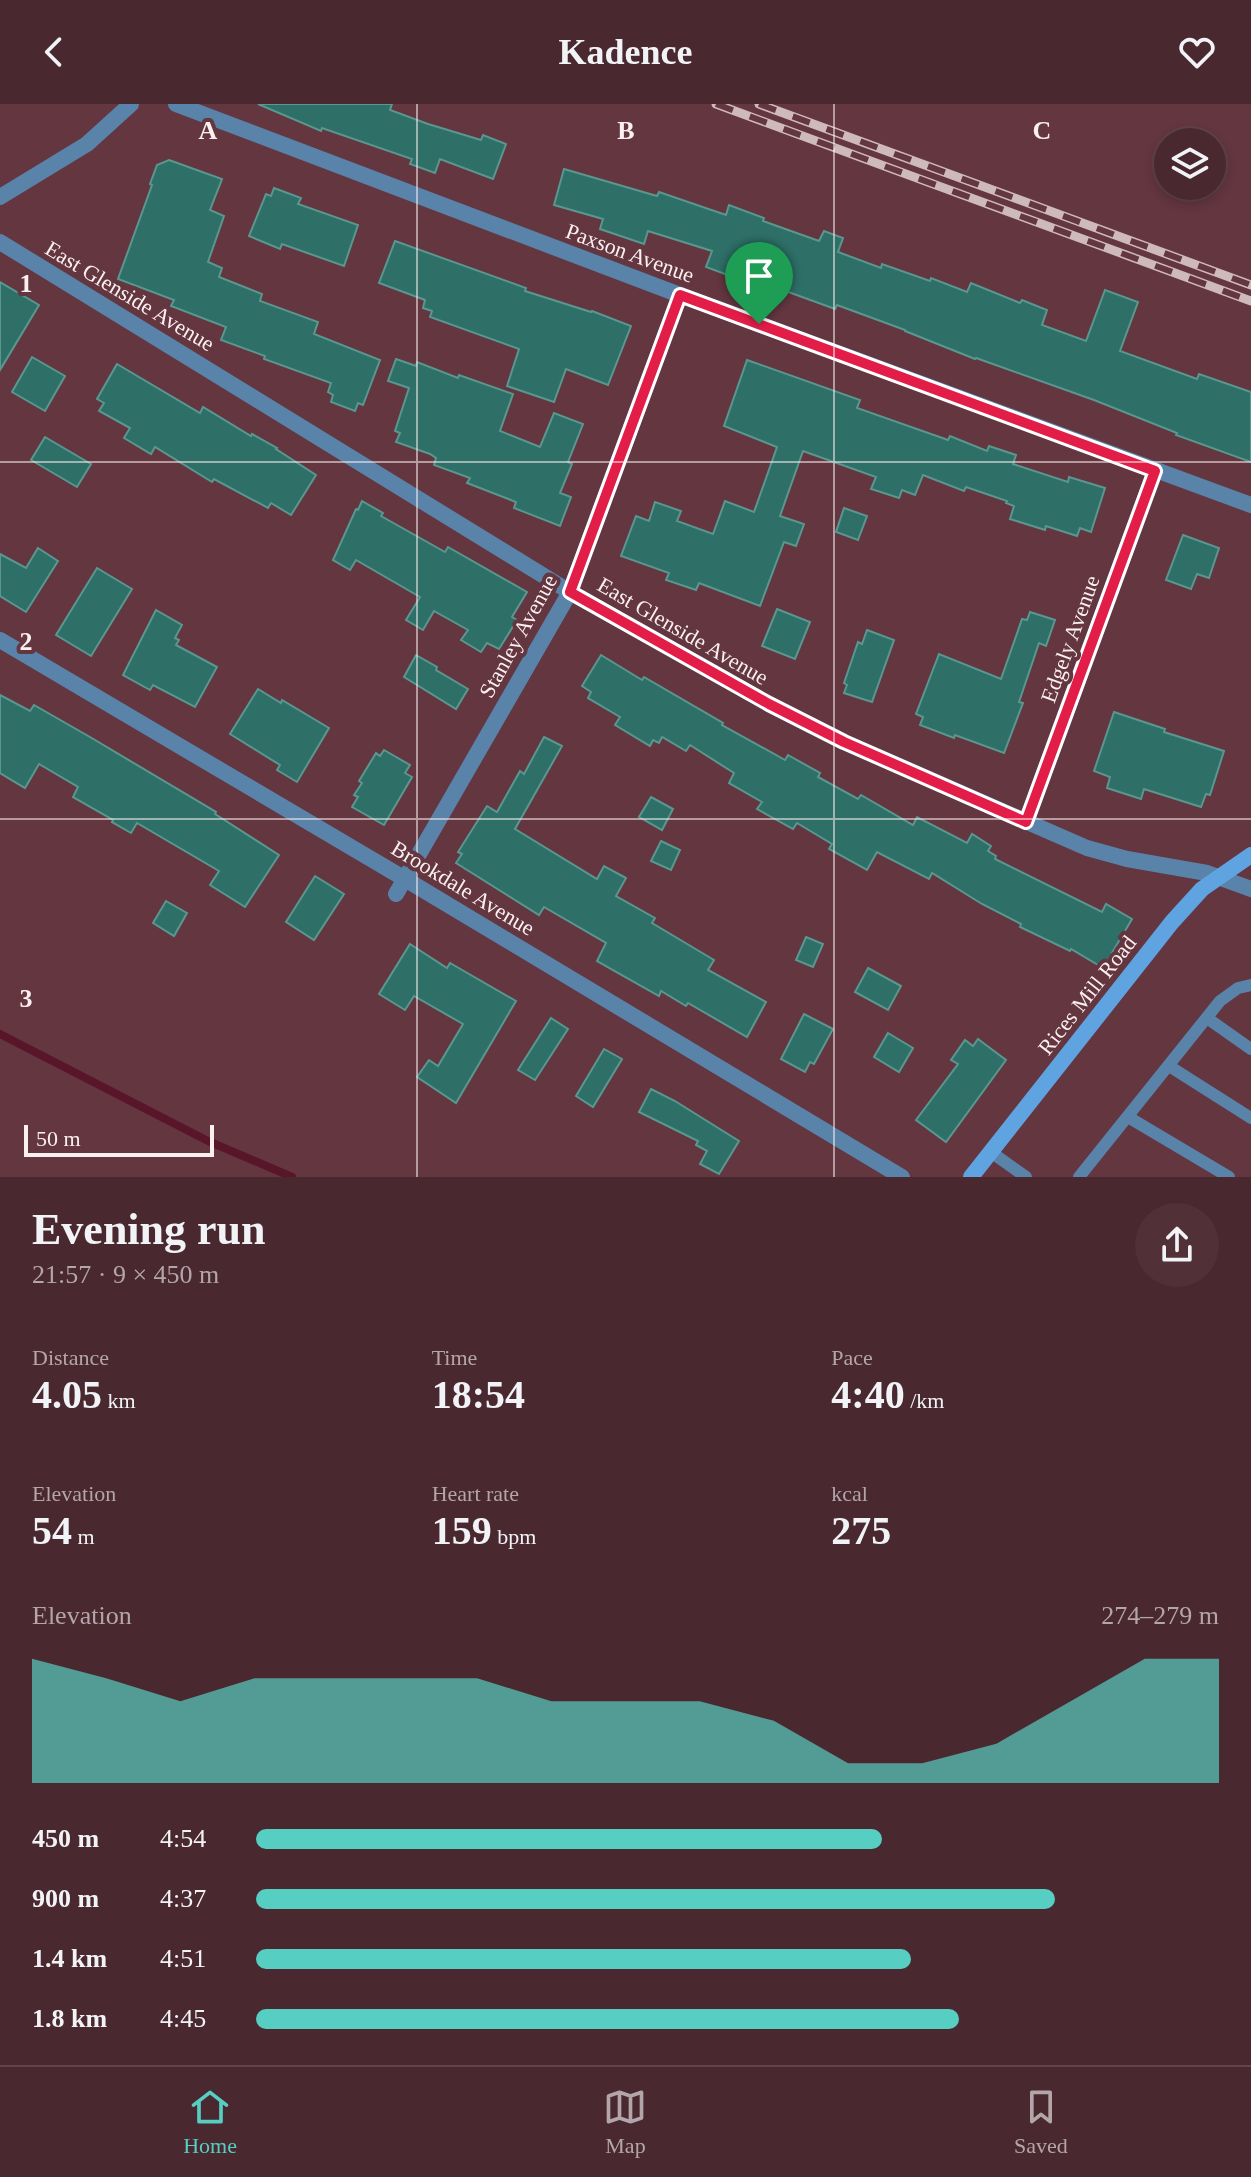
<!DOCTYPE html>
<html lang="en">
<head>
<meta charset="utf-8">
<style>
  :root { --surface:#4a2830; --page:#513038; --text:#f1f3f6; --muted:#b2a6ab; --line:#61444c; --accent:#57cec2 }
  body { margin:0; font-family:Georgia,serif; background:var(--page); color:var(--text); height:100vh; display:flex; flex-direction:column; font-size:30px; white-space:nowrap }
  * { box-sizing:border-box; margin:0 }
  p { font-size:26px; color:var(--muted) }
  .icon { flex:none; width:44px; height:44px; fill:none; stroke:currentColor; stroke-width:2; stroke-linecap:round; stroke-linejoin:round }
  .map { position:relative; height:1073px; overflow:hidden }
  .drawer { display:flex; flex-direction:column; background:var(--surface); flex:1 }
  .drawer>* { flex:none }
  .tools { position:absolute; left:1154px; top:24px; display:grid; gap:16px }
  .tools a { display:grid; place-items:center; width:72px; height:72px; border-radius:50%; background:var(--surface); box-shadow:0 4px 12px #0003,0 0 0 2px var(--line); font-size:40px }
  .scale { position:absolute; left:24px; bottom:20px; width:190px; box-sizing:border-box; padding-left:8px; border:4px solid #fbf0f1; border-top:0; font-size:22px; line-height:28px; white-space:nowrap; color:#fbf0f1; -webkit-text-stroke:6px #633640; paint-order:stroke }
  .pin { position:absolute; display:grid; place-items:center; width:68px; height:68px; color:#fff; margin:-82px -34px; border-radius:50% 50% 50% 0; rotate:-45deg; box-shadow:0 0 8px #0007 }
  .pin .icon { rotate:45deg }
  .round { display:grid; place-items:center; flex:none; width:84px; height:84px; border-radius:42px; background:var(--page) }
  .headline { display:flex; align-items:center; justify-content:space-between; height:136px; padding:0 32px }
  h1 { font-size:44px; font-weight:600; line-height:60px }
  .stats { display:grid; grid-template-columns:repeat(3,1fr); gap:12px; height:136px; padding:8px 32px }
  .stats div { display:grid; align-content:center }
  .stats b { font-size:40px; font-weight:600 }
  .stats small { font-size:22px; font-weight:400 }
  .stats p { font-size:22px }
  .chart { height:224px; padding:16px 32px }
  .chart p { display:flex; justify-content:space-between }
  .chart svg { width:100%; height:144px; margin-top:8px; fill:var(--accent); opacity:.7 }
  ul { padding:0 32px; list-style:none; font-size:26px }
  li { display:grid; grid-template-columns:128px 96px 1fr; align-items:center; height:60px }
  li i { height:20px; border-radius:10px; background:var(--accent) }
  header { display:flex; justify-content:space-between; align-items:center; height:104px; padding:0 32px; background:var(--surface); font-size:36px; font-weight:600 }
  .tabs { display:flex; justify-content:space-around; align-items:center; height:112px; border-top:2px solid var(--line); background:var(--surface); font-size:22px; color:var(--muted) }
  .tabs a { display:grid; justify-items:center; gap:4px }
  .tabs .active { color:var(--accent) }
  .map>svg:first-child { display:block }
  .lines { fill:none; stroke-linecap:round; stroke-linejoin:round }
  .stream { stroke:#59152a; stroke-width:8 }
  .building { fill:#2e6f68; stroke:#59978f; stroke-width:2 }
  .lane { stroke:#5983a9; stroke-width:12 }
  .street { stroke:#5983a9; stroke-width:16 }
  .secondary { stroke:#5fa4e0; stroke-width:16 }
  .rail-casing { stroke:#ceb9bd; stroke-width:9 }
  .rail { stroke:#633640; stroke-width:6; stroke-dasharray:18; stroke-linecap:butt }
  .route-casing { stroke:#fff; stroke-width:16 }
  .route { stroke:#e11d48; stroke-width:10 }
  .grid { fill:none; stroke:#fbf0f1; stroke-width:2; stroke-opacity:0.55 }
  .labels { text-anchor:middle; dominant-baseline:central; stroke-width:8; stroke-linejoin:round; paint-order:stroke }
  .street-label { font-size:22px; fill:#fbf0f1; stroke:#633640 }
  .grid-label { font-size:26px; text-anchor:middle; font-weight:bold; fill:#fbf0f1; stroke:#633640; stroke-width:8; stroke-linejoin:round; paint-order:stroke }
</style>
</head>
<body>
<header><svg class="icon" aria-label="back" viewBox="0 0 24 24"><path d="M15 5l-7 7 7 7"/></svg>Kadence<svg class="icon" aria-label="heart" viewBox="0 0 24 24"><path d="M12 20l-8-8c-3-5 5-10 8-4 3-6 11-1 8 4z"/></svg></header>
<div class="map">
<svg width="1251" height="1073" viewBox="0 0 1251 1073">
  <rect width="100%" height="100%" fill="#633640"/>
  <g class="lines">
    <!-- stream -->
    <polyline class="stream" points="0,930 208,1037 292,1073"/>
  </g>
  <!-- building -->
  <g class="building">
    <polygon points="258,0 392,0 390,6 428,20 481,36 483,31 506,40 493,75 440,55 435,69 410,60 412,55 322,24 321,27"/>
    <polygon points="169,56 222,75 210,106 224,112 208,158 222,164 219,173 262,190 260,197 318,218 314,230 380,256 363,301 358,299 355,307 331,298 333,291 328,288 331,279 264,255 265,252 221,236 226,223 171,202 174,196 118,175 152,81 150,80 157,61"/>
    <polygon points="564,65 657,92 659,88 726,111 729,101 764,114 763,117 819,137 824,127 843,134 838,148 881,164 882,160 930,177 931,174 967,188 971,179 1020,199 1022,196 1047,206 1042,221 1086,237 1105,186 1138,198 1120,247 1197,275 1199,270 1251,288 1251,358 1176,331 1177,329 1094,296 976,254 975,255 905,227 905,226 837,201 835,205 742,171 741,176 706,163 712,147 648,127 644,140 600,125 603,115 554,101"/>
    <polygon points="274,84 301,94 298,100 358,121 344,162 282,140 280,145 249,132 266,90 271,92"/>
    <polygon points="395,137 526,184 525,187 591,208 592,207 631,222 608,281 566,265 554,298 507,282 519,245 430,213 432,207 423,204 425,196 379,179"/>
    <polygon points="0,178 39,201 0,266"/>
    <polygon points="32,253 65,272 45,307 12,288"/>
    <polygon points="396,255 416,262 417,258 458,274 459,271 513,290 500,327 540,343 554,309 583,320 568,358 572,360 560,389 571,393 560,422 514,404 516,398 467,379 470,374 434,361 436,354 430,350 396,338 400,329 395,327 409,284 388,277"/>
    <polygon points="747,256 860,296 857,304 948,336 950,332 987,347 989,342 1016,351 1013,360 1068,378 1069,373 1105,384 1091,428 1080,424 1077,432 1046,422 1045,426 1010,415 1014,402 1006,399 1007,397 966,383 964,387 923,371 915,391 902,386 899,394 871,385 876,373 803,347 780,412 804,420 796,442 784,438 760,502 699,479 696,486 666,476 669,469 621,452 636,412 649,417 655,398 681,407 677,417 713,430 725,397 754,408 777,343 724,322"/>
    <polygon points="117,260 200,309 203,303 251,332 252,330 277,344 276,345 316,371 291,411 271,399 268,404 214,375 212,378 155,343 151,350 124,334 130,324 99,307 104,299 97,295"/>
    <polygon points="45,333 91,360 77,383 31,356"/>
    <polygon points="362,397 383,409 381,412 445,448 448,443 527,488 512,513 517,516 499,545 487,539 481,548 461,536 468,526 434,507 423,526 406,516 420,493 356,456 350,466 333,456 356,405 358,406"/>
    <polygon points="844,404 867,412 858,436 836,428"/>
    <polygon points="1183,431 1219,444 1209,474 1197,470 1191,485 1166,476"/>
    <polygon points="38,444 58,457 26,508 0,492 0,450 26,464"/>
    <polygon points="97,464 132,485 91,552 56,531"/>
    <polygon points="777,505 810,518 795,555 762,542"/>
    <polygon points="156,506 182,521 175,534 179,536 176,541 217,563 195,603 153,581 150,586 123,571"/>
    <polygon points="1030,508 1055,516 1046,542 1039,539 1019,598 1023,599 1004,649 955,631 954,634 920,621 923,613 916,610 939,550 1001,575 1022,515 1027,516"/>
    <polygon points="867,526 894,536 872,598 844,589 847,581 844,579 858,538 862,540"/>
    <polygon points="416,551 437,563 436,566 468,585 456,605 404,573"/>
    <polygon points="601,551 642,576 644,573 723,619 722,621 785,656 788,651 820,669 818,673 858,695 861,691 913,721 917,713 967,739 972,730 991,742 988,747 996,752 995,755 1102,808 1106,800 1132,815 1103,864 1071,845 1070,847 1020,823 1021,820 982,800 932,769 929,775 877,748 867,766 829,745 832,740 797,719 793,725 757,705 762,698 729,679 734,669 690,641 686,647 662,633 659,639 653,636 650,642 615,621 620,613 588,594 591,588 582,582"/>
    <polygon points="258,585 281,599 282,596 329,624 297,678 277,666 280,661 230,630"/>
    <polygon points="0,591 30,607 34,601 90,633 216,708 215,710 279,751 245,803 210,781 219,767 137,719 131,729 112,718 113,716 73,693 78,683 39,660 25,684 0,669"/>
    <polygon points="1114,608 1165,625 1164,628 1224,647 1210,691 1206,690 1201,703 1144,685 1141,695 1107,684 1110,673 1094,667"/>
    <polygon points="544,633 562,642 515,725 597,775 604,762 626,774 616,792 655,814 652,819 714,856 708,866 766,898 747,933 688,899 686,902 661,887 659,892 597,857 606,839 544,803 539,811 456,759 462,750 458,748 487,702 497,708 520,667 524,670"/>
    <polygon points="384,646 410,661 405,669 412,673 384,721 352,703 358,693 354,691 362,679 359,677 376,649 380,652"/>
    <polygon points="651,693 673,705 662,726 639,713"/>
    <polygon points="661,737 680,746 671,766 651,757"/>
    <polygon points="315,772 344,790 314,836 286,818"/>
    <polygon points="166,797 187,809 174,832 153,819"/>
    <polygon points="806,833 823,840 813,863 796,856"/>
    <polygon points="410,840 447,864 450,859 516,897 456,999 417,973 429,956 438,962 463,920 414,892 405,906 379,890"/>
    <polygon points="868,864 901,882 888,906 855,888"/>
    <polygon points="804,910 833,925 814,960 810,958 805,968 781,955"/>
    <polygon points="551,914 568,925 535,976 518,966"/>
    <polygon points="888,929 913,944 899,968 874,953"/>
    <polygon points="978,935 1006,956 946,1038 916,1016 958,960 951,956 965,936 973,942"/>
    <polygon points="604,945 622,955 593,1003 576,992"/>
    <polygon points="651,985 675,997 739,1037 719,1070 700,1060 707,1047 696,1041 698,1037 639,1008"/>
  </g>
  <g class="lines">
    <!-- lane -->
    <g class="lane">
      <polyline points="1207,914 1251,945"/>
      <polyline points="1169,962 1251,1014"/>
      <polyline points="1128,1013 1229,1073"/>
      <polyline points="991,1048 1026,1073"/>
      <polyline points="1079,1073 1220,897 1238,884 1251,881"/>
    </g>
    <!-- street -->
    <g class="street">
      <polyline points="176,0 680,191 1251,401"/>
      <polyline points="0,93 87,40 131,0"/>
      <polyline points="0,138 570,488 769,600 844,638 1087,744 1127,755 1207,769 1251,785"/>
      <polyline points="0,536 405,775 902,1073"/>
      <polyline points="1026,718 1155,367"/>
      <polyline points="396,790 570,488 680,191"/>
    </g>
    <!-- secondary -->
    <polyline class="secondary" points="971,1073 1172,818 1202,785 1251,751"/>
    <!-- rail casing -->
    <g class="rail-casing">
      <g id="rail">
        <polyline points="716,0 1251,197"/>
        <polyline points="759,0 1251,181"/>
      </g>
    </g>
    <!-- rail -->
    <use href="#rail" class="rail"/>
  </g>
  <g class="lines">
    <!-- route casing -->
    <g class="route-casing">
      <polygon id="route" points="680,191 1155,367 1026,718 844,638 769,600 570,488"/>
    </g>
    <!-- route -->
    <use href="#route" class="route"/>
  </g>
  <!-- grid -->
  <path class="grid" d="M 417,0 L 417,1073M 834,0 L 834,1073M 0,358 L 1251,358M 0,715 L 1251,715"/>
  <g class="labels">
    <!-- street labels -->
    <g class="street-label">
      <text transform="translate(630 149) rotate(20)">Paxson Avenue</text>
      <text transform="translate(130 192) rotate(31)">East Glenside Avenue</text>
      <text transform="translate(683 527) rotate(30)">East Glenside Avenue</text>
      <text transform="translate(518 532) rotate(-61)">Stanley Avenue</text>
      <text transform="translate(1070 535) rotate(-70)">Edgely Avenue</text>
      <text transform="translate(463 784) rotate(31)">Brookdale Avenue</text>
      <text transform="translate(1087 891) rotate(-52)">Rices Mill Road</text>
    </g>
  </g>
  <g class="grid-label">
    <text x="208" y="35">A</text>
    <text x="626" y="35">B</text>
    <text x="1042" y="35">C</text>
    <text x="26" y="188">1</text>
    <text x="26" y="546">2</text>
    <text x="26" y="903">3</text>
  </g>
</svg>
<div class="tools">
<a><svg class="icon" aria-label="layers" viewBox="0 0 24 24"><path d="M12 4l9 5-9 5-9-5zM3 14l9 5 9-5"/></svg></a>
</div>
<div class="scale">50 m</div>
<div class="pin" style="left:759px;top:220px;background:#1e9e55"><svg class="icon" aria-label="arrive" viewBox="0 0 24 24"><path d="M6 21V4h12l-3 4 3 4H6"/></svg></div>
</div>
<section class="drawer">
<div class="headline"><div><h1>Evening run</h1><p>21:57 · 9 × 450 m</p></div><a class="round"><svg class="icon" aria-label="share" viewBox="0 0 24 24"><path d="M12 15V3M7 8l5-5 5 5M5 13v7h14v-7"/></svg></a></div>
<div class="stats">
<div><p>Distance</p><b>4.05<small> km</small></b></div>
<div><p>Time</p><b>18:54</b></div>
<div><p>Pace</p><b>4:40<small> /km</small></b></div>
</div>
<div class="stats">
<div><p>Elevation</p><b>54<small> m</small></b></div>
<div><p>Heart rate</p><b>159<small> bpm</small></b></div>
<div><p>kcal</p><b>275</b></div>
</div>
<div class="chart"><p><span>Elevation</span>274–279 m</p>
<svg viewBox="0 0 160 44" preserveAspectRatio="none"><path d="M0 44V6L10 12L20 19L30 12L40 12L50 12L60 12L70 19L80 19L90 19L100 25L110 38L120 38L130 32L140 19L150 6L160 6V44z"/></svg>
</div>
<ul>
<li><b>450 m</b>4:54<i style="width:65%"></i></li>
<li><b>900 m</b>4:37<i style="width:83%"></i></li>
<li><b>1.4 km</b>4:51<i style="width:68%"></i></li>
<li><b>1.8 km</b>4:45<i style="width:73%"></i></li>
</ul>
</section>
<nav class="tabs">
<a class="active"><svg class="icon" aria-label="home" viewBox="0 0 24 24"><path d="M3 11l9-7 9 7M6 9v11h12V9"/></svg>Home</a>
<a><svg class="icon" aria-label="map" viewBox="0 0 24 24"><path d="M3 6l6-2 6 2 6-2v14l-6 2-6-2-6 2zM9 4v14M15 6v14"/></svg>Map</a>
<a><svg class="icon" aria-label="saved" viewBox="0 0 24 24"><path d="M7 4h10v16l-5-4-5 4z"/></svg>Saved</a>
</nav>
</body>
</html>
